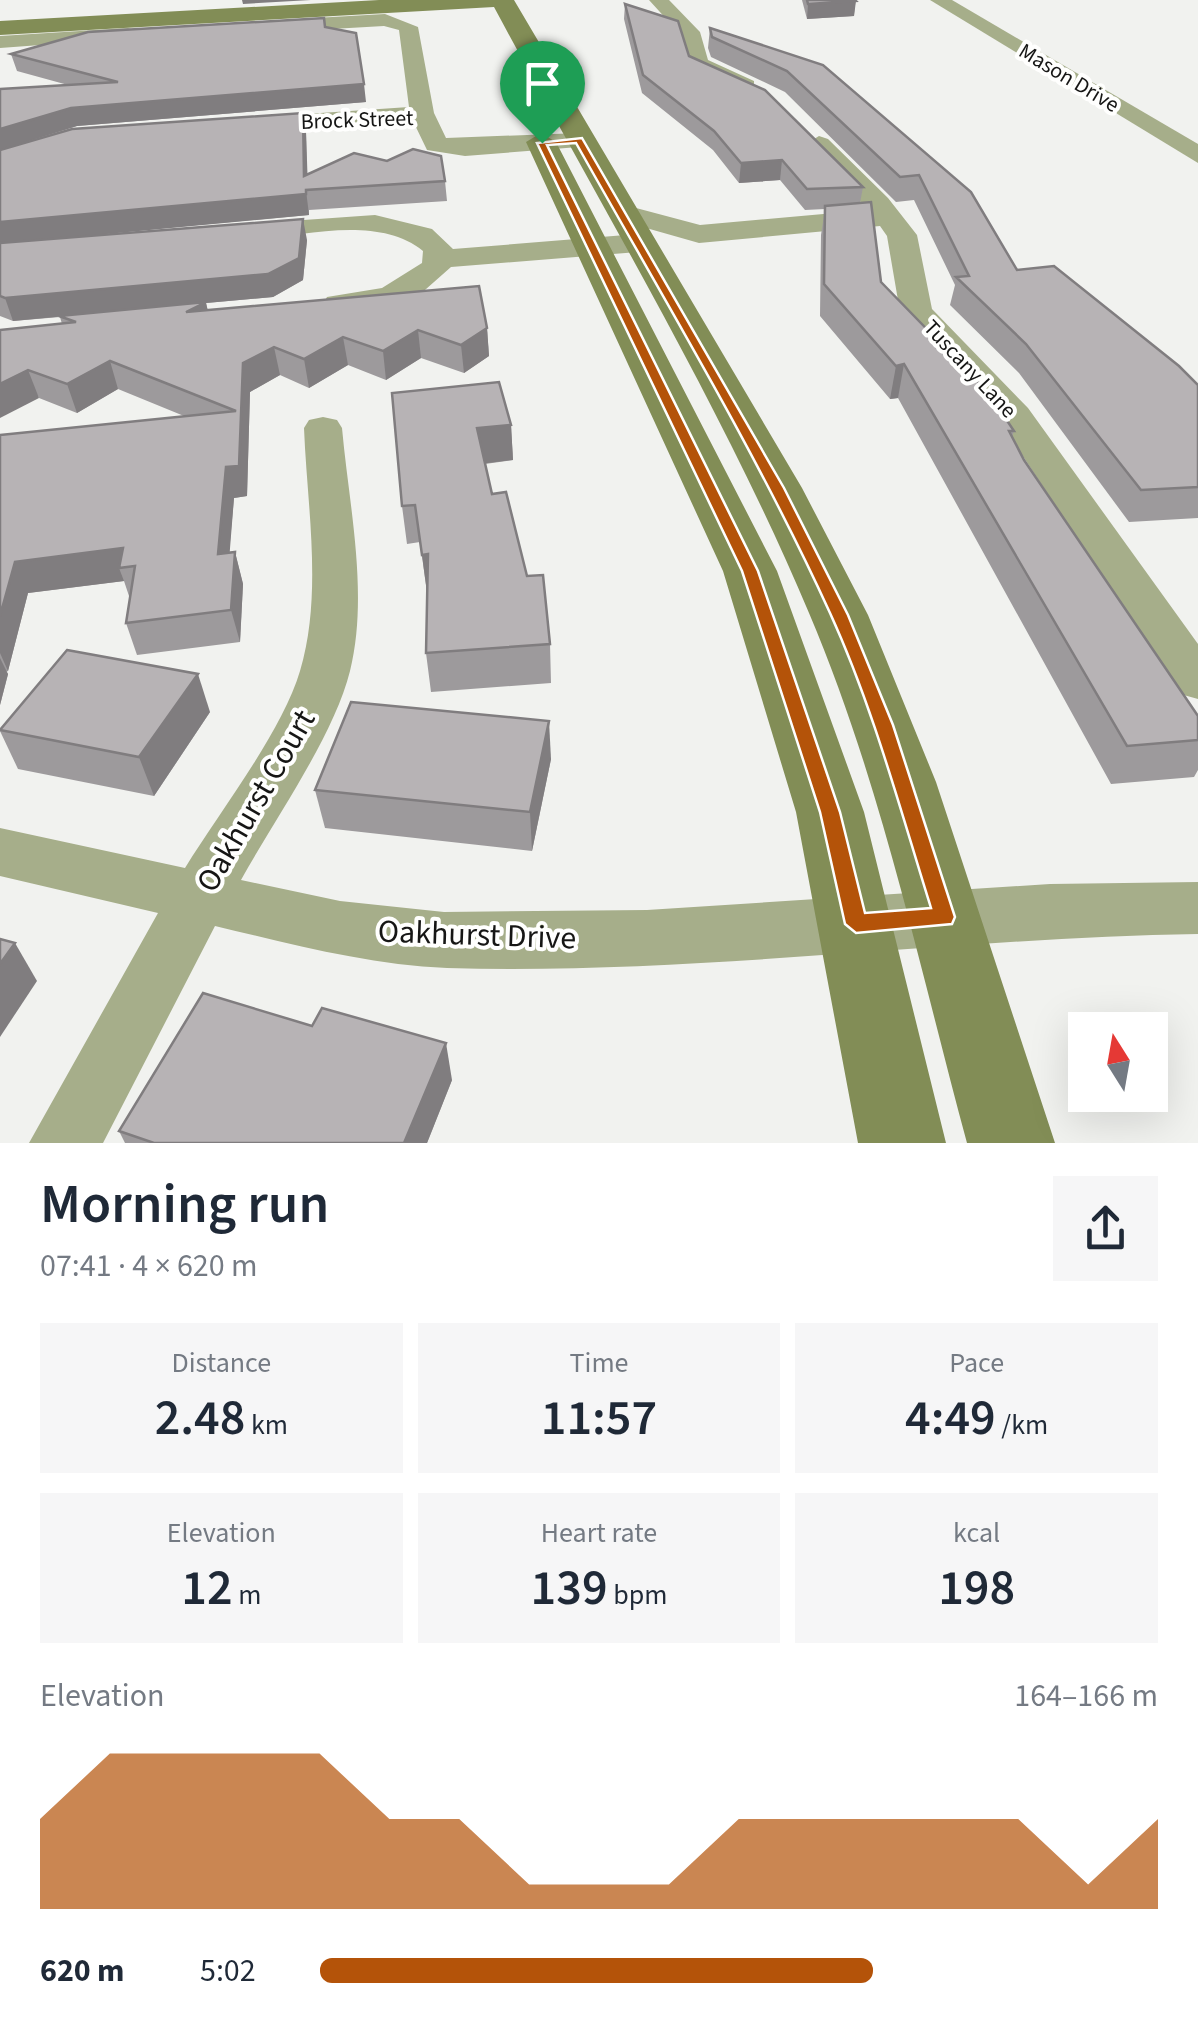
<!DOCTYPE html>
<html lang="en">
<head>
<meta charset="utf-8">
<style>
  :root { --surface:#fff; --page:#f6f6f7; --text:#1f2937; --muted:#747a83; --accent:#b45309 }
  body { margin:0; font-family:"Source Sans 3",sans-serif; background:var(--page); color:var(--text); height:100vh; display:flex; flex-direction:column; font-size:38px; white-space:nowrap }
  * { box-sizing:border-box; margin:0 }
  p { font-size:32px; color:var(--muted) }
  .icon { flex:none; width:55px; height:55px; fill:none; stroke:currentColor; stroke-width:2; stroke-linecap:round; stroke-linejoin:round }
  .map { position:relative; height:1143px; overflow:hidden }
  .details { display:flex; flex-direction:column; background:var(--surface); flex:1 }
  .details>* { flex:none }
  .needle { width:65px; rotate:349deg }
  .controls { position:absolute; left:1068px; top:1012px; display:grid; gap:20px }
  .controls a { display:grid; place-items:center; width:100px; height:100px; border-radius:0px; background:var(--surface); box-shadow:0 10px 40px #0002; font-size:50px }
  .pin { position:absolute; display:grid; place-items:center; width:85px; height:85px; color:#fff; margin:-102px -42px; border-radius:50% 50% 50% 0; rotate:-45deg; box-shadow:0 0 10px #0007 }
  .pin .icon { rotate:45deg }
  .round { display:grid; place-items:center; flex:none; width:105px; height:105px; border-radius:0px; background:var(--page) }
  .head { display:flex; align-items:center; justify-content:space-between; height:170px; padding:0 40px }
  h1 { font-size:55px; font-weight:600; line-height:75px }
  .stats { display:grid; grid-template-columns:repeat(3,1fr); gap:15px; height:170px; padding:10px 40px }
  .stats div { display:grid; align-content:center; border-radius:0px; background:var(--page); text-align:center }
  .stats b { font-size:50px; font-weight:600 }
  .stats small { font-size:28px; font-weight:400 }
  .stats p { font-size:28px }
  .chart { height:280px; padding:20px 40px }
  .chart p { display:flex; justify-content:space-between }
  .chart svg { width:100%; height:180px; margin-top:10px; fill:var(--accent); opacity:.7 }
  ul { padding:0 40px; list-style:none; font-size:32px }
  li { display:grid; grid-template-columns:160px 120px 1fr; align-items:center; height:75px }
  li i { height:25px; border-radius:12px; background:var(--accent) }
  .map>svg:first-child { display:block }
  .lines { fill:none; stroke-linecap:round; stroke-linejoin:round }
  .street { fill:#a6ae8a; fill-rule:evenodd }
  .secondary { fill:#828d56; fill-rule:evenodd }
  .wall { fill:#9d9a9c }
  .shaded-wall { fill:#807d7f }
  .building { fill:#b7b3b5; stroke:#807d7f; stroke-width:2.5 }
  .route { fill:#b45309; stroke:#fff; stroke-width:2.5; fill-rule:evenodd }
  .labels { text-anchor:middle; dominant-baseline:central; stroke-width:8; stroke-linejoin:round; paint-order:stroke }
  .far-street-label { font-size:22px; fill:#161615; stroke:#fffffe }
  .near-street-label { font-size:32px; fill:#161615; stroke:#fffffe }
</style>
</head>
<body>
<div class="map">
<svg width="1198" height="1143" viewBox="0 0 1198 1143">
  <rect width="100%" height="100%" fill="#f1f2ef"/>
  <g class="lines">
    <!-- street -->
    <g class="street">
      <polygon points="649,0 669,0 700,32 708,60 754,81 754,91 738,91 690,69 680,34"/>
      <polygon points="930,0 952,0 1198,144 1198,163"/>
      <polygon points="385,14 418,27 434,113 446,138 579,133 591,140 579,147 465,156 427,150 413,121 236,130 233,125 236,120 245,118 409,107 399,30 384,26 262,33 252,27 262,21"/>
      <polygon points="128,28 135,30 135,38 0,48 0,36"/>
      <polygon points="819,136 828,139 888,198 917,235 932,309 1028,408 1198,644 1198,699 1180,694 1001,423 900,312 887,236 880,226 699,243 611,218 607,212 621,204 700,225 868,210 806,144"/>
      <path d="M 375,215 L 432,229 L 453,249 L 638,234 L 653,243 L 638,252 L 451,267 L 417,297 L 339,314 L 323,304 L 327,297 L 382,288 L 422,263 L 423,251 C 378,214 299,236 246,242 L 231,233 L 246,224 Z"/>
      <path d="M 323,417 L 337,420 L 342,428 C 349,506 369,594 350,671 C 334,736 274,820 241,880 L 340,901 L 444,912 L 647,910 L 1050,884 L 1198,882 L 1198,934 C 948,938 697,975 447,968 C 368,965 291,944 215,926 L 103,1143 L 29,1143 L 158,913 L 0,876 L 0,828 L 185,868 C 220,811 282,732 300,671 C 323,595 307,506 304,428 L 309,420 Z"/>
    </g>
    <!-- secondary -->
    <g class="secondary">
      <path d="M 379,0 L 514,0 L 802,488 L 868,615 L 936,782 L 1055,1143 L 967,1143 C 919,966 881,782 809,613 C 722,406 600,205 494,7 L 0,35 L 0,21 Z"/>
      <polygon points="541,133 556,142 777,571 864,812 946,1143 858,1143 796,812 723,571 526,142"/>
    </g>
  </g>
  <!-- wall -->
  <g class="wall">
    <polygon points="802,0 855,0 854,16 807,19"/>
    <polygon points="625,4 689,56 863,187 860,203 881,282 1014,431 1012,437 1024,460 1198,716 1198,770 1194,777 1111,784 898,398 890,399 820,316 821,235 825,209 805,210 780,180 739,183 713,150 642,93 624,19"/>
    <polygon points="325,27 366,102 77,126 0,150 68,85 17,71 11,54"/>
    <polygon points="710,28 823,65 1017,270 1198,385 1198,518 1129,522 1019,373 950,305 955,285 914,200 896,202 785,92 711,57 708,48"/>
    <polygon points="303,113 306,132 307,175 445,181 447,201 309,210 309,215 13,242 307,240 303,280 273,297 206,303 208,311 487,328 489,356 464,373 421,358 386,380 348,365 309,388 280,375 250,392 247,496 234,498 229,553 235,552 243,584 240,642 137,655 126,623 130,599 124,581 28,593 8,671 6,672 8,674 0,705 0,435 184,416 118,389 77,413 39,398 0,330 62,324 60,317 13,321 0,316 0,150"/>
    <polygon points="511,425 513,460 485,464 492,494 527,576 550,644 551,683 431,692 426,653 427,592 420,542 407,544 402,506"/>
    <polygon points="210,712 154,796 18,769 0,731 0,729"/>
    <polygon points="551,759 532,851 325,828 315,790"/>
    <polygon points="452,1080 427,1143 125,1143 119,1131"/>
  </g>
  <!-- shaded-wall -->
  <g class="shaded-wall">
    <polygon points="242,0 311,0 243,4"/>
    <polygon points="856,1 854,16 807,19 808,4"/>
    <polygon points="364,84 366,102 77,126 0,150 0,129 71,108"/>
    <polygon points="303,113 306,132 308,190 304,176"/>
    <polygon points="782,160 780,180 739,183 741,163"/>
    <polygon points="306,190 309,215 0,244 0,222"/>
    <polygon points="303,219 307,240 303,280 273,297 206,303 212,330 186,312 204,303 13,321 5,298"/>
    <polygon points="487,328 489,356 464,373 461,345"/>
    <polygon points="418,330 421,358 386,380 383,351"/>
    <polygon points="343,337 348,365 309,388 304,359"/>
    <polygon points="274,347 280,375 250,392 247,496 234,498 227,586 218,554 226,467 243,363"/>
    <polygon points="110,361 118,389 77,413 67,384"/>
    <polygon points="904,364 898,398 890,399 896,366"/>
    <polygon points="28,370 39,398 0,418 0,384"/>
    <polygon points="511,425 513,460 480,464 477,428"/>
    <polygon points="123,548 119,568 124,581 28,593 8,671 0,653 0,616 15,562"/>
    <polygon points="235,552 243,584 240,642 231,610"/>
    <polygon points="428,554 427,593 422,555"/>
    <polygon points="0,658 8,674 0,705"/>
    <polygon points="198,674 210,712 154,796 139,757"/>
    <polygon points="549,721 551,759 532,851 530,812"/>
    <polygon points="15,943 37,981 0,1037 0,964"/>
    <polygon points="446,1043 452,1080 427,1143 404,1143"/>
  </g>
  <!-- building -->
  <g class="building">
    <polygon points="807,0 855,0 856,1 808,4"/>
    <polygon points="625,4 678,21 689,56 765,90 863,187 807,189 782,160 741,163 714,131 643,75"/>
    <polygon points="324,18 325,27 356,33 364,84 71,108 0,129 0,89 118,82 11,54 88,32"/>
    <polygon points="710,28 823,65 971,192 1017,270 1054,266 1179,366 1198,385 1198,487 1141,490 1026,344 956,277 969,276 919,175 900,177 787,71 712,37"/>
    <polygon points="303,113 304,176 354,153 387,161 413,149 441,156 445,181 306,190 306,194 0,222 0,150 72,129"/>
    <polygon points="871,202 881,282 988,392 1014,431 1009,431 1024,460 1198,716 1198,740 1127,746 904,364 896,366 824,284 825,206"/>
    <polygon points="303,219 299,258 268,274 5,298 0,296 0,243"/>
    <polygon points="479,286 487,328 461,345 418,330 383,351 343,337 304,359 274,347 243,363 239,466 226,467 218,554 235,552 231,610 126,623 135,566 119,568 123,548 15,562 0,616 0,435 236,411 110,361 67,384 28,370 0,384 0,330 76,322 59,316 206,302 186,312"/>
    <polygon points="499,382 511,425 477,428 492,494 506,492 527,576 543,575 550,644 426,653 428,554 422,555 415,505 402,506 392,393"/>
    <polygon points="67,650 198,674 139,757 0,730"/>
    <polygon points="351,702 549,721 530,812 315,790"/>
    <polygon points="0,939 15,943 0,964"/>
    <polygon points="203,993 312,1026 322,1008 446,1043 404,1143 154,1143 119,1131"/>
  </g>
  <!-- route -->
  <path class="route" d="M 582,138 L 784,488 L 848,615 L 893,725 L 955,917 L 952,924 L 856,933 L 845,924 L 820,812 L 742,571 L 537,143 ZM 576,143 C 663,298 756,451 830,613 C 873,707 900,809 931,908 L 865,913 L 840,812 L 758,571 L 547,145 Z"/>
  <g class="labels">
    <!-- far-street labels -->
    <g class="far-street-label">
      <text transform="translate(1069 78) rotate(31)">Mason Drive</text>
      <text transform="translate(357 120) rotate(-2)">Brock Street</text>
      <text transform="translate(970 369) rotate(47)">Tuscany Lane</text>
    </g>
    <!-- near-street labels -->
    <g class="near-street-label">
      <text transform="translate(256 801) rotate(-60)">Oakhurst Court</text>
      <text transform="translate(477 935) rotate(2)">Oakhurst Drive</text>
    </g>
  </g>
</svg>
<div class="controls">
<a><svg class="needle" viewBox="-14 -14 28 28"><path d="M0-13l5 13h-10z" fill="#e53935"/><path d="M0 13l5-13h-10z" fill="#747a83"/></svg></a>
</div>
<div class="pin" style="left:542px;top:143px;background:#1e9e55"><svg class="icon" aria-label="arrive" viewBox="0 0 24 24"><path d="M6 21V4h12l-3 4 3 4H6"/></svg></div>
</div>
<section class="details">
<div class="head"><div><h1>Morning run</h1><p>07:41 · 4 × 620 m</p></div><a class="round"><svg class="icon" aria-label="share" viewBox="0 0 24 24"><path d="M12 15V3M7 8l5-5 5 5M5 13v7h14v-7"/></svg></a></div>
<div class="stats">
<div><p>Distance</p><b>2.48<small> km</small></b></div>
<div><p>Time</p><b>11:57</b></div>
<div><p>Pace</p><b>4:49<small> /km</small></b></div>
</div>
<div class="stats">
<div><p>Elevation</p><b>12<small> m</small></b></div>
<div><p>Heart rate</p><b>139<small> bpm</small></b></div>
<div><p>kcal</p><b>198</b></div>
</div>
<div class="chart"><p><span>Elevation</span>164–166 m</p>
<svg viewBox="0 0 160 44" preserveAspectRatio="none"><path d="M0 44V22L10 6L20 6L30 6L40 6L50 22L60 22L70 38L80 38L90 38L100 22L110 22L120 22L130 22L140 22L150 38L160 22V44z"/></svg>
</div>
<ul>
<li><b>620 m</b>5:02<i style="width:66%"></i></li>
</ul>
</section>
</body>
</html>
